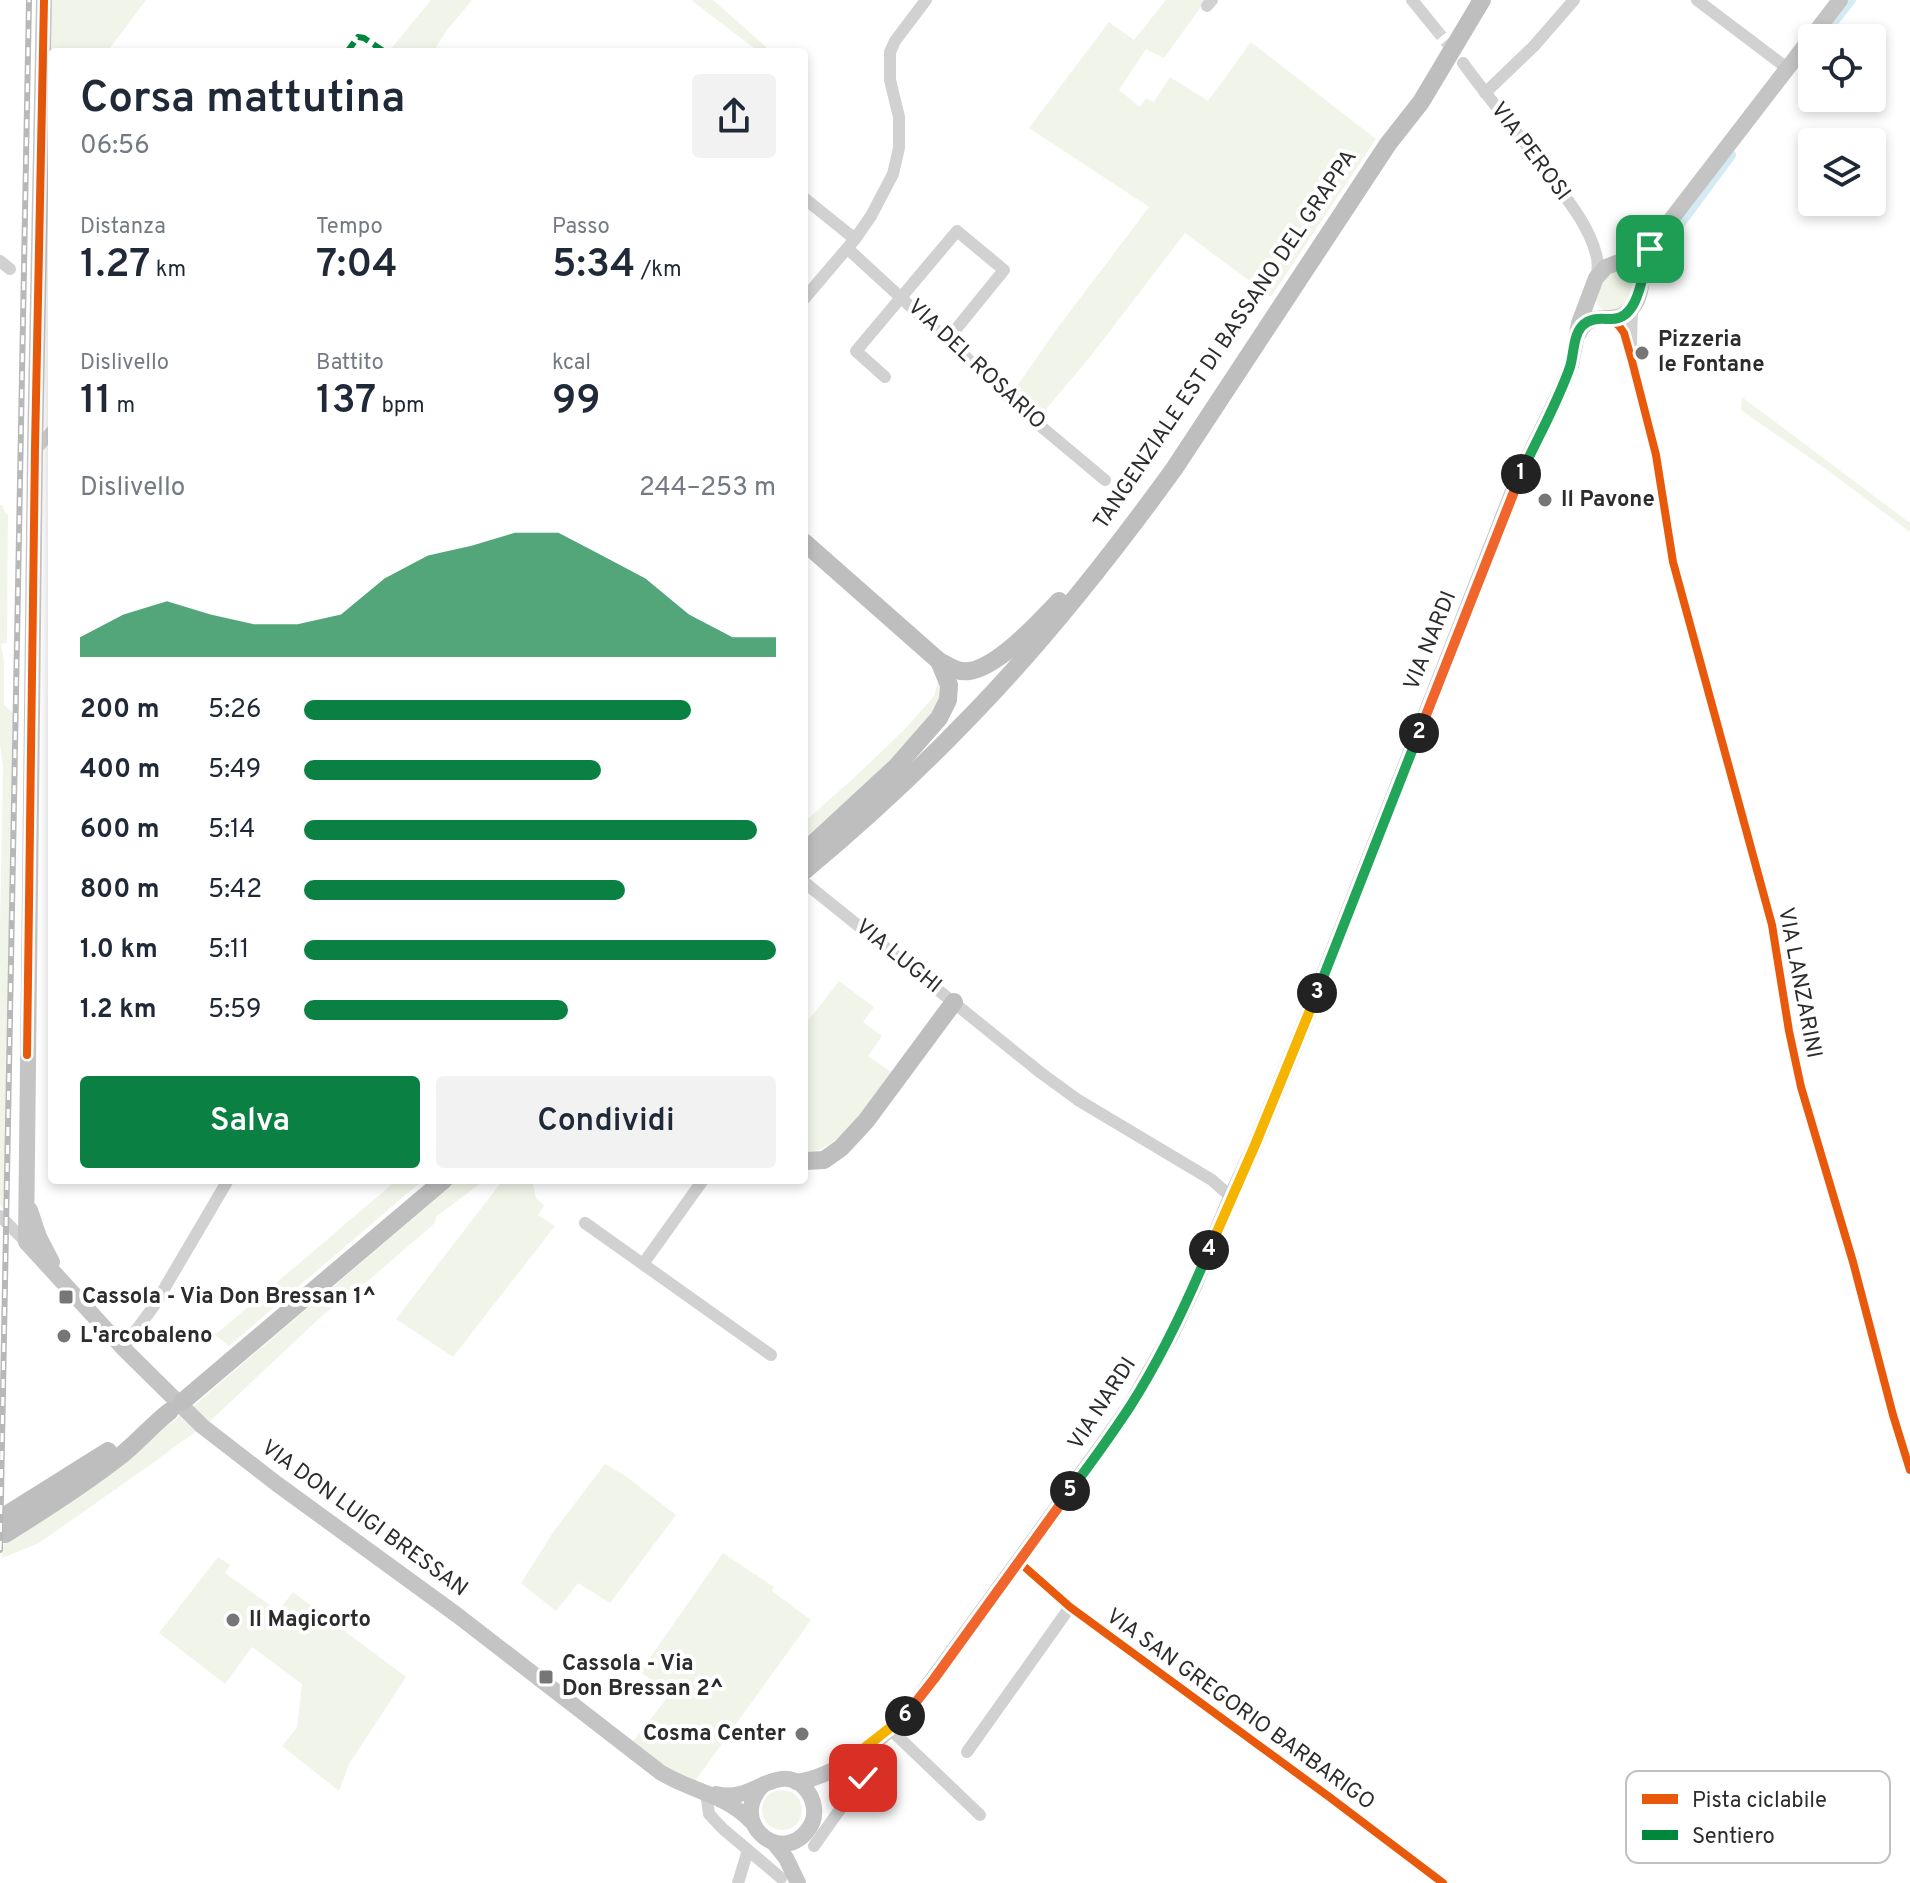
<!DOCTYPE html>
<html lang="it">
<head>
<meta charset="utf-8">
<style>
  :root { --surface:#fff; --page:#f2f2f3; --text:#1f2937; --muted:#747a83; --accent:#0b8043 }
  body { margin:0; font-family:Overpass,sans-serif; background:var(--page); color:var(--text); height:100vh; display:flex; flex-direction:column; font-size:30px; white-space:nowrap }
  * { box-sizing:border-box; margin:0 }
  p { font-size:26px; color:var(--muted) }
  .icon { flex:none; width:44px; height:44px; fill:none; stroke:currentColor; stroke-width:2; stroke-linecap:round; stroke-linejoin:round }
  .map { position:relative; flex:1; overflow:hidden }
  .side { position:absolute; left:48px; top:48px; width:760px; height:1136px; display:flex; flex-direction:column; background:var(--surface); border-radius:8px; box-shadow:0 4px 12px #0003 }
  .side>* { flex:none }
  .controls { position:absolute; left:1798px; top:24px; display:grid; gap:16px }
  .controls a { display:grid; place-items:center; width:88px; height:88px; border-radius:8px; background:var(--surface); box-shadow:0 4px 12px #0003; font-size:40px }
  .pin { position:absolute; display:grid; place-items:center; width:68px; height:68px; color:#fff; margin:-34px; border-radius:16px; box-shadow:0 4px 12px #0006 }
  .km { position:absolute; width:40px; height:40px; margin:-20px; border-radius:50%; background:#222; color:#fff; font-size:22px; line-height:40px; text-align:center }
  .round { display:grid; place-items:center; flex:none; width:84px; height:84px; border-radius:8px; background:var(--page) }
  .headline { display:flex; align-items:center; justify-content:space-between; height:136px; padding:0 32px }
  h1 { font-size:44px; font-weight:600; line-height:60px }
  .stats { display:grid; grid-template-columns:repeat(3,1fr); gap:12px; height:136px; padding:8px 32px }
  .stats div { display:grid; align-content:center }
  .stats b { font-size:40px; font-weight:600 }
  .stats small { font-size:22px; font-weight:400 }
  .stats p { font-size:22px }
  .chart { height:224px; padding:16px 32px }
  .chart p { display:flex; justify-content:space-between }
  .chart svg { width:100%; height:144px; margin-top:8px; fill:var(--accent); opacity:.7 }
  .primary-button { display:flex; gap:16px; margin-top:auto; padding:16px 32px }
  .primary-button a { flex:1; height:92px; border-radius:8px; background:var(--accent); color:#fff; font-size:32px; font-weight:600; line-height:92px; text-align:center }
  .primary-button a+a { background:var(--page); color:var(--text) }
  ul { padding:0 32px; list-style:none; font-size:26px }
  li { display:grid; grid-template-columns:128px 96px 1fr; align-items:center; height:60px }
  li i { height:20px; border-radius:10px; background:var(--accent) }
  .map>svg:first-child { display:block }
  .green { fill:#f1f5e9 }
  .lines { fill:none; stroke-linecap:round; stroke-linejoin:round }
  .canal { stroke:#d4ebf3; stroke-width:10 }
  .minor-tunnel { stroke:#d5d5d5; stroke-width:12; stroke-dasharray:12 6; stroke-linecap:butt }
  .minor { stroke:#d1d1d1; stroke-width:12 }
  .major { stroke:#c4c4c4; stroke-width:16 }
  .highway { stroke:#bebebe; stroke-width:18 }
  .rail-casing { stroke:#b8b8b8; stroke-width:6 }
  .rail { stroke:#fff; stroke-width:3; stroke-dasharray:9; stroke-linecap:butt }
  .quiet { stroke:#00873e; stroke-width:6; stroke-dasharray:12 6; stroke-linecap:butt }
  .cycleway-casing { stroke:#fff; stroke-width:13 }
  .cycleway { stroke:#e8590c; stroke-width:8 }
  .split-1-casing { stroke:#fff; stroke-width:16 }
  .split-2-casing { stroke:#fff; stroke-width:16 }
  .split-3-casing { stroke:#fff; stroke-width:16 }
  .split-4-casing { stroke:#fff; stroke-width:16 }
  .split-5-casing { stroke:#fff; stroke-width:16 }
  .split-6-casing { stroke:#fff; stroke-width:16 }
  .split-7-casing { stroke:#fff; stroke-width:16 }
  .split-1 { stroke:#22a559; stroke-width:10 }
  .split-2 { stroke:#f0652b; stroke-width:10 }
  .split-3 { stroke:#22a559; stroke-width:10 }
  .split-4 { stroke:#f5b400; stroke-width:10 }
  .split-5 { stroke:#22a559; stroke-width:10 }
  .split-6 { stroke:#f0652b; stroke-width:10 }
  .split-7 { stroke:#f5b400; stroke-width:10 }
  .poi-dot { fill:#767676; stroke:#fff; stroke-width:3 }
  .labels { text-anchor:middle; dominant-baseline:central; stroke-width:8; stroke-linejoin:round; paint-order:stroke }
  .street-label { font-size:22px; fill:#2c2c2c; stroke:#fff }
  .poi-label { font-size:22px; font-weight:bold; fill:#2c2c2c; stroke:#fff; text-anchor:start }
  .key { fill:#fff; stroke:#c0c0c0; stroke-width:2 }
  .key-label { font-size:22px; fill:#2c2c2c }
</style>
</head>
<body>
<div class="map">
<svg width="1910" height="1883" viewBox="0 0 1910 1883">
  <rect width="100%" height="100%" fill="#fff"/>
  <!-- green -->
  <g class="green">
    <polygon points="51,0 146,0 107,52 52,52 52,112 49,109"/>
    <polygon points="431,0 472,0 447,30 433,52 392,52 390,50"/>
    <polygon points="691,0 713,0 772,52 759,52"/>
    <polygon points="1166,0 1206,0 1164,58 1146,49 1119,90 1140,107 1146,98 1154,102 1170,77 1208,101 1251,42 1376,139 1271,297 1185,233 1090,357 1043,413 1015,389 1056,330 1149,207 1029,128 1109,22 1134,40"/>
    <path d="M 1619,268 L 1628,269 L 1636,280 L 1628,304 L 1607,313 C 1583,299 1601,276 1619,268 Z"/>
    <polygon points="1742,397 1910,523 1910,532 1830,472 1741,410"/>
    <polygon points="0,505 3,505 4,511 8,515 7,643 1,644 4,661 4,705 13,713 4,1209 0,1204 0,925 3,766 0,745"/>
    <polygon points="942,668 940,705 919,734 804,845 804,822 855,777 904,730 934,696 938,681 936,669"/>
    <path d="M 839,981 L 874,1007 L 863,1022 L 882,1036 L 868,1056 L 891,1072 C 871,1100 843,1152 804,1152 L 804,1026 Z"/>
    <polygon points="397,1180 423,1180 229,1346 215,1335"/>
    <polygon points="458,1180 485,1180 436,1217 435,1223 369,1280 324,1314 208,1423 192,1407"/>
    <polygon points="503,1180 532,1180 536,1198 544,1206 538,1215 555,1226 453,1357 396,1319"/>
    <polygon points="180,1416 192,1427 199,1429 150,1465 39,1543 2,1558 4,1540 100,1476"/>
    <polygon points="605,1464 624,1475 676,1515 610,1603 578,1583 556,1611 521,1583 554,1531"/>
    <polygon points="723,1553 774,1587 772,1591 811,1620 693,1784 630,1745 671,1693 640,1672"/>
    <polygon points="218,1557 230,1565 225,1573 278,1611 293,1592 406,1677 349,1764 339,1791 282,1746 297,1727 302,1684 252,1647 225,1684 159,1633"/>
    <circle cx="782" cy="1810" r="20"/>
  </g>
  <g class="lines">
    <!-- canal -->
    <g class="canal">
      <polyline points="1821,38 1851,0"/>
      <polyline points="1660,251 1731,155"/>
    </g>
    <!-- minor-tunnel -->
    <polyline class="minor-tunnel" points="1434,27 1456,54"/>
    <!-- minor -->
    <g class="minor">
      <polyline points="1412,0 1434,27"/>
      <polyline points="1697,0 1787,68"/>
      <polyline points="1207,6 1212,0"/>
      <path d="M 1463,63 C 1492,103 1524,140 1553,180 C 1570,203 1589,227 1596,254 C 1599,263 1598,270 1596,278"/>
      <polyline points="1485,93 1534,46 1574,0"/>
      <polyline points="804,198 855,239"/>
      <polyline points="848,249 1044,429 1105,480"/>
      <polyline points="0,261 10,269"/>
      <polyline points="804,299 855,239 871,216 893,174 899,148 899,117 890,80 890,52 895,41 926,0"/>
      <polyline points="1611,319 1619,326 1624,333 1632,361 1656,455 1673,562 1772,925 1789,1031 1801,1087 1853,1262 1893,1415 1910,1470"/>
      <polyline points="1631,345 1632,307"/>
      <polyline points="885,377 856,351 957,231 1004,270 948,339"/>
      <polyline points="35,448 39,446 52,431"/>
      <polyline points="804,882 1041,1073 1078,1100 1212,1180 1231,1197"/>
      <polyline points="0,1216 26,1242"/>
      <polyline points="585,1223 771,1355"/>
      <polyline points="643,1264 703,1180"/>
      <polyline points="123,1348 154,1306 228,1180"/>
      <polyline points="1019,1562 1070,1607 1328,1796 1443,1883"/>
      <polyline points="890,1729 980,1815"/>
      <polyline points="967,1752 1070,1607"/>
      <polyline points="706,1793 709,1814 722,1828 781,1878"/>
      <polyline points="814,1846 880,1753"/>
      <polyline points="738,1883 748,1850"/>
    </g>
    <!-- major -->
    <g class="major">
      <path d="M 44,0 L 35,448 L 26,1242 L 123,1348 L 202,1426 L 277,1484 L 457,1615 L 660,1772 C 692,1792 723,1793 751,1821"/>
      <path d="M 1579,333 C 1593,306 1614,329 1633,307 C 1643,295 1640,278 1645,264 C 1646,258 1649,252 1652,246"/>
      <polyline points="30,1210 39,1237 52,1262"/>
      <path d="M 796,1782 C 838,1777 879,1740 909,1712 L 1102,1446 L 1131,1405 L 1172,1333 L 1195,1284 L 1231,1197 L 1255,1145 L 1308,1015 L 1517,481 L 1560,392 L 1571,365 L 1579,323 L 1596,278 L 1606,267 L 1619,262 L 1626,263 L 1636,257 L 1653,243 L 1840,0"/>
      <path d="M 716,1794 C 724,1796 732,1796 740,1794 C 761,1789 782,1768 803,1786 C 809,1792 813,1799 814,1808 C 815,1816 813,1824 807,1831 C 780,1866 726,1821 764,1784"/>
      <polyline points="773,1842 786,1858 798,1883"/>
    </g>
    <!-- highway -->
    <g class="highway">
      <path d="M 804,542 L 939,661 C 949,666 957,673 969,671 C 998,667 1039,622 1059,601"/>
      <polyline points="804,852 897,766 939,718 948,700 949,685 939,661"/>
      <path d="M 804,871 C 862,823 917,772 969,718 C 1044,641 1111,556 1174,469 L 1388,144 L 1421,102 L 1482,0"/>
      <polyline points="804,1161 824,1160 841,1148 866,1121 954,1002"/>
      <polyline points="182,1402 444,1180"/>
      <polyline points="6,1515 108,1451"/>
      <path d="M 5,1534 C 44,1510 83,1485 119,1457 C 137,1443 152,1425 170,1411"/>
    </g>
    <!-- rail casing -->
    <g class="rail-casing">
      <polyline id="rail" points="0,1550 29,0"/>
    </g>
    <!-- rail -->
    <use href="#rail" class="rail"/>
    <!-- quiet -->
    <polyline class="quiet" points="347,52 358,37 364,38 385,52"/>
    <!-- cycleway casing -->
    <g class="cycleway-casing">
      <g id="cycleway">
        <polyline points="1611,319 1619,326 1624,333 1632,361 1656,455 1673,562 1772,925 1789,1031 1801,1087 1853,1262 1893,1415 1910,1470"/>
        <polyline points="27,1055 35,448 44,0"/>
        <polyline points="1019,1562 1070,1607 1328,1796 1443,1883"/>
      </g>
    </g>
    <!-- cycleway -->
    <use href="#cycleway" class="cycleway"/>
  </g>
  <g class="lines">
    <!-- split-1 casing -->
    <g class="split-1-casing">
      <path id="split-1" d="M 1521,474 C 1537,439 1557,404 1570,367 C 1574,354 1573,336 1582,326 C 1591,317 1601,319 1611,319 C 1641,320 1642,269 1650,249"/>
    </g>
    <!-- split-2 casing -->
    <g class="split-2-casing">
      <polyline id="split-2" points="1419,733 1521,474"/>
    </g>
    <!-- split-3 casing -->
    <g class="split-3-casing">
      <polyline id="split-3" points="1317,993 1419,733"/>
    </g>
    <!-- split-4 casing -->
    <g class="split-4-casing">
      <polyline id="split-4" points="1209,1250 1255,1145 1317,993"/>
    </g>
    <!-- split-5 casing -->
    <g class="split-5-casing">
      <path id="split-5" d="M 1070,1491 C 1091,1463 1112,1434 1131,1405 C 1162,1356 1187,1303 1209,1250"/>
    </g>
    <!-- split-6 casing -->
    <g class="split-6-casing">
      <polyline id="split-6" points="905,1716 934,1679 1070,1491"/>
    </g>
    <!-- split-7 casing -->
    <g class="split-7-casing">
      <polyline id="split-7" points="863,1778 849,1760 905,1716"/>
    </g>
    <!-- split-1 -->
    <use href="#split-1" class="split-1"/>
    <!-- split-2 -->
    <use href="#split-2" class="split-2"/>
    <!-- split-3 -->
    <use href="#split-3" class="split-3"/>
    <!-- split-4 -->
    <use href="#split-4" class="split-4"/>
    <!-- split-5 -->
    <use href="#split-5" class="split-5"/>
    <!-- split-6 -->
    <use href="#split-6" class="split-6"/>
    <!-- split-7 -->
    <use href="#split-7" class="split-7"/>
  </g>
  <!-- markers -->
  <g class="poi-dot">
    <circle cx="1642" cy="353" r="8"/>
    <circle cx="1545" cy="500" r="8"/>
    <rect x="58" y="1289" width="16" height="16" rx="4"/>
    <circle cx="64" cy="1336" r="8"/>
    <circle cx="233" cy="1620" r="8"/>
    <rect x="538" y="1669" width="16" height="16" rx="4"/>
    <circle cx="802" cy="1734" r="8"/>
  </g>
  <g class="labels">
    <!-- street labels -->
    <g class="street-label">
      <text transform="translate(1530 152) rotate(53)">VIA PEROSI</text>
      <text transform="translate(1226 340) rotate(-56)">TANGENZIALE EST DI BASSANO DEL GRAPPA</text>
      <text transform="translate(976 365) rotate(43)">VIA DEL ROSARIO</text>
      <text transform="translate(1431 641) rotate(-68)">VIA NARDI</text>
      <text transform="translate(898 957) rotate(39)">VIA LUGHI</text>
      <text transform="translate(1799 983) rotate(79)">VIA LANZARINI</text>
      <text transform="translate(1103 1404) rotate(-57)">VIA NARDI</text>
      <text transform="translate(364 1519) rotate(36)">VIA DON LUIGI BRESSAN</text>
      <text transform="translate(1240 1710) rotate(36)">VIA SAN GREGORIO BARBARIGO</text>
    </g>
    <!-- poi labels -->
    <g class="poi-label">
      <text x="1658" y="340">Pizzeria<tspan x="1658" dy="25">le Fontane</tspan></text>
      <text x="1561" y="500">Il Pavone</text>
      <text x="82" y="1297">Cassola - Via Don Bressan 1^</text>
      <text x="80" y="1336">L'arcobaleno</text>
      <text x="249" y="1620">Il Magicorto</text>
      <text x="562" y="1664">Cassola - Via<tspan x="562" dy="25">Don Bressan 2^</tspan></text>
      <text x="786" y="1734" text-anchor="end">Cosma Center</text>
    </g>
  </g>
  <!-- legend -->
  <rect x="1626" y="1771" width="264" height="92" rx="12" class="key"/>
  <rect x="1642" y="1794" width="36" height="10" fill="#e8590c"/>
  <rect x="1642" y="1830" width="36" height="10" fill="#00873e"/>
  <g class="key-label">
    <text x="1692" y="1807">Pista ciclabile</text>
    <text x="1692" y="1843">Sentiero</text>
  </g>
</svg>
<div class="controls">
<a><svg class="icon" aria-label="locate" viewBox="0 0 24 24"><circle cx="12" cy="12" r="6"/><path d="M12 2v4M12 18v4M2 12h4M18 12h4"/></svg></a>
<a><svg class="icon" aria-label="layers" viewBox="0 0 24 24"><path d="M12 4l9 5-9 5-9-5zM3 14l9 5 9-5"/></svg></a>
</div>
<div class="pin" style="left:1650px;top:249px;background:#1e9e55"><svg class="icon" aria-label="arrive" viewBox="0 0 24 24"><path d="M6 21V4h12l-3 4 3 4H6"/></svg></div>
<div class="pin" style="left:863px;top:1778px;background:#d93025"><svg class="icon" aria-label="check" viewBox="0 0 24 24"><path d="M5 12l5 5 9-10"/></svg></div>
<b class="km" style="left:1521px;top:474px">1</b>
<b class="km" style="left:1419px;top:733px">2</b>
<b class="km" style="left:1317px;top:993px">3</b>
<b class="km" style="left:1209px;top:1250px">4</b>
<b class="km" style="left:1070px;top:1491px">5</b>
<b class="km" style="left:905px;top:1716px">6</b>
<section class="side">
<div class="headline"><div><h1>Corsa mattutina</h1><p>06:56</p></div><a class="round"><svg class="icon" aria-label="share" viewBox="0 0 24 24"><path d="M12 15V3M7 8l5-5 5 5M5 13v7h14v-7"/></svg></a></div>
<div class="stats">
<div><p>Distanza</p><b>1.27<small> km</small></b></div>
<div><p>Tempo</p><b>7:04</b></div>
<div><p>Passo</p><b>5:34<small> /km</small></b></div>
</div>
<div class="stats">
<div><p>Dislivello</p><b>11<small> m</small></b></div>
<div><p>Battito</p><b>137<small> bpm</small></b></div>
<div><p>kcal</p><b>99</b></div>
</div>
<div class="chart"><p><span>Dislivello</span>244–253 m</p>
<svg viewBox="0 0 160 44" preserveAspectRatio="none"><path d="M0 44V38L10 31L20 27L30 31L40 34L50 34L60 31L70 20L80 13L90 10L100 6L110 6L120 13L130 20L140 31L150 38L160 38V44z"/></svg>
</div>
<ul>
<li><b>200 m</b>5:26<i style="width:82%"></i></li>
<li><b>400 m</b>5:49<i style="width:63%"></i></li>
<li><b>600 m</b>5:14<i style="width:96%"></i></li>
<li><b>800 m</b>5:42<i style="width:68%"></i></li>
<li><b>1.0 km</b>5:11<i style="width:100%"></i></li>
<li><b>1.2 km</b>5:59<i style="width:56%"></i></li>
</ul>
<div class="primary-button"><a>Salva</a><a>Condividi</a></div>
</section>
</div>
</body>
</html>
